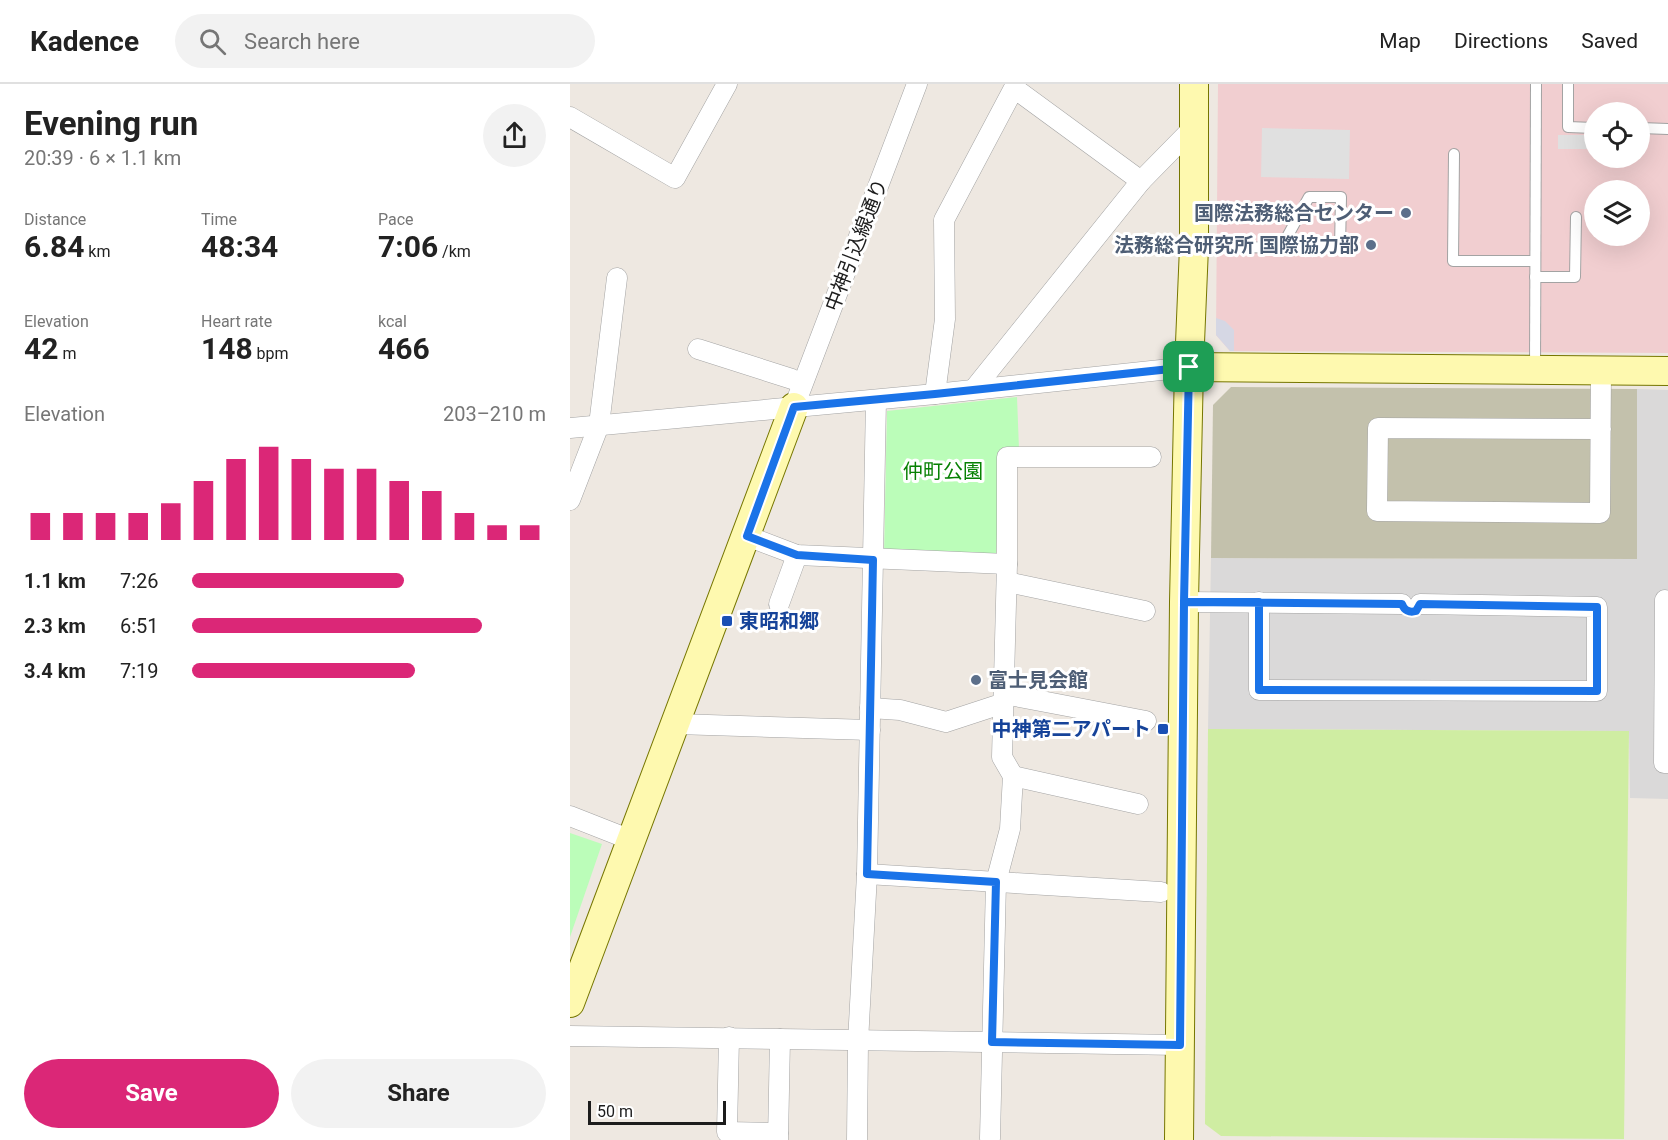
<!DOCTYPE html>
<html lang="en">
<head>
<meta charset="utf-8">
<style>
  :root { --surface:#fff; --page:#f2f2f2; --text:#222; --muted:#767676; --line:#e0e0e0; --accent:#db2777 }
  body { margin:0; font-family:Roboto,"Noto Sans JP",sans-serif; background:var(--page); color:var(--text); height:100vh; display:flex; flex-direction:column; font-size:22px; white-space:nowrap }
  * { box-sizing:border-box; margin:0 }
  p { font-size:20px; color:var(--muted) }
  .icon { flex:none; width:33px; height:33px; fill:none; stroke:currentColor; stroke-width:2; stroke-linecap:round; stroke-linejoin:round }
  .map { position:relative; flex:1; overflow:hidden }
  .details { display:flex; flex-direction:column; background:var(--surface); width:570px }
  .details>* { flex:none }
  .controls { position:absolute; left:1014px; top:18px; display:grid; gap:12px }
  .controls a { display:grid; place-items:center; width:66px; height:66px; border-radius:50%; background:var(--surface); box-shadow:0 6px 24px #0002; font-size:30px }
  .scale { position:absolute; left:18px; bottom:15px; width:138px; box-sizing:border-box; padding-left:6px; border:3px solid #1c1c1c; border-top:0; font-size:16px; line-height:21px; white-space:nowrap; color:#1c1c1c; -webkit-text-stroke:4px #fff; paint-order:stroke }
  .pin { position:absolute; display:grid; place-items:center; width:51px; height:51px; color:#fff; margin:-26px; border-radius:12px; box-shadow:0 3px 9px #0006 }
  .round { display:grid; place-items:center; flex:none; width:63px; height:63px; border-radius:32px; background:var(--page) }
  .head { display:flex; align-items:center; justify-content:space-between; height:102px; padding:0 24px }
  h1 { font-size:33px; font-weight:700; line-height:45px }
  .stats { display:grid; grid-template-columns:repeat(3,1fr); gap:9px; height:102px; padding:6px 24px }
  .stats div { display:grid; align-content:center }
  .stats b { font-size:30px; font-weight:700 }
  .stats small { font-size:16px; font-weight:400 }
  .stats p { font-size:16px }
  .chart { height:168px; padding:12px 24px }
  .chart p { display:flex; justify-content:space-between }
  .chart svg { width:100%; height:108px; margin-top:6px; stroke:var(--accent); stroke-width:6 }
  .button { display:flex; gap:12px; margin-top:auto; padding:12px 24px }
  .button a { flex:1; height:69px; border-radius:36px; background:var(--accent); color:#fff; font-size:24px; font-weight:700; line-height:69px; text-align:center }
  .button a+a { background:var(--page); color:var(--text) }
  ul { padding:0 24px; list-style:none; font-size:20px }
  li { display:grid; grid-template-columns:96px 72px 1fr; align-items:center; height:45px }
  li i { height:15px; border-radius:8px; background:var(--accent) }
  header { display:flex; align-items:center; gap:36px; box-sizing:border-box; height:84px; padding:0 30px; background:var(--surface); border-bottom:2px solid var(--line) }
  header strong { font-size:28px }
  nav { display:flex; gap:33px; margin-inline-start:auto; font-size:21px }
  .search { width:420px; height:54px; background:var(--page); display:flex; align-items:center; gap:15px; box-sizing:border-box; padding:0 21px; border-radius:33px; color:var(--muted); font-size:22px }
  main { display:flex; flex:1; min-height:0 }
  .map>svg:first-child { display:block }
  .residential { fill:#dad9d9 }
  .commercial { fill:#f1ced0; fill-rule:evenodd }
  .construction { fill:#c3c1ac }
  .grass { fill:#cfeda2 }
  .park { fill:#bbfdb9 }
  .parking { fill:#e0e0e0 }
  .plaza { fill:#d5d7e4 }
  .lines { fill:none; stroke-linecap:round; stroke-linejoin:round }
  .lane-casing { stroke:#a3a3a3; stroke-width:12 }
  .street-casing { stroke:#a3a3a3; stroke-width:21 }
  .secondary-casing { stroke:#767600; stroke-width:30 }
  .lane { stroke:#fff; stroke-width:10 }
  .street { stroke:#fff; stroke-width:20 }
  .secondary { stroke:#fef9af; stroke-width:28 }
  .route-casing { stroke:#fff; stroke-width:12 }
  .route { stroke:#1a73e8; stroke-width:8 }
  .service-dot { fill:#5c6f8a; stroke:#fff; stroke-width:2 }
  .transit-dot { fill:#1a4fb4; stroke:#fff; stroke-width:2 }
  .labels { text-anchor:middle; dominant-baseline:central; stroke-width:6; stroke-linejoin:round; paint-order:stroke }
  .service-label { font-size:20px; font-weight:bold; fill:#4e5e75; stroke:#fff; text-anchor:end }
  .street-label { font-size:20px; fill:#1c1c1c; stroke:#fff }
  .park-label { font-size:20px; fill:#078103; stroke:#fff }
  .transit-label { font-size:20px; font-weight:bold; fill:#164399; stroke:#fff; text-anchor:start }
</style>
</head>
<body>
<header>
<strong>Kadence</strong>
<div class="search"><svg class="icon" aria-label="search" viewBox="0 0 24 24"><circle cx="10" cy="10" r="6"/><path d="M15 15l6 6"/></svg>Search here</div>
<nav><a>Map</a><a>Directions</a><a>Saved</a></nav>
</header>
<main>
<section class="details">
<div class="head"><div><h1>Evening run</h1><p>20:39 · 6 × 1.1 km</p></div><a class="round"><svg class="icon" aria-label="share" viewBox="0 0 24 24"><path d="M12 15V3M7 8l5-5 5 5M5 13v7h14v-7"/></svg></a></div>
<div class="stats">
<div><p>Distance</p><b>6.84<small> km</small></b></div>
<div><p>Time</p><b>48:34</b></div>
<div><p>Pace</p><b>7:06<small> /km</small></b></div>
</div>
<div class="stats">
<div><p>Elevation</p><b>42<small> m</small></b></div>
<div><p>Heart rate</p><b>148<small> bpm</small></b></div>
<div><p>kcal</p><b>466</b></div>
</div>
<div class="chart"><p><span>Elevation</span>203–210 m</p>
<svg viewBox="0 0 160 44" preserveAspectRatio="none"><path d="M5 44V33M15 44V33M25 44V33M35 44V33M45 44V29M55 44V20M65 44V11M75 44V6M85 44V11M95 44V15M105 44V15M115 44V20M125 44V24M135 44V33M145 44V38M155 44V38"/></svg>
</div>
<ul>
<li><b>1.1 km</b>7:26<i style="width:60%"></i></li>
<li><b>2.3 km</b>6:51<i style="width:82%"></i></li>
<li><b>3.4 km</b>7:19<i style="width:63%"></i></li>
</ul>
<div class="button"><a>Save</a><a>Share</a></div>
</section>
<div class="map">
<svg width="1098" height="1056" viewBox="0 0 1098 1056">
  <rect width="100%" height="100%" fill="#eee8e1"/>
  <!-- residential -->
  <polygon class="residential" points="1067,305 1098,306 1098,715 1060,714 1059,647 638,645 641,474 1067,475"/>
  <!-- commercial -->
  <path class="commercial" d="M 648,0 L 1098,0 L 1098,269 L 660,267 L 646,251 ZM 1024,28 L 1070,28 L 1070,74 L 1024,74 ZM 1024,106 L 1070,106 L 1070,152 L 1024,152 Z"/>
  <!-- construction -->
  <polygon class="construction" points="661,303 1067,305 1067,475 641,474 643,321"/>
  <!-- grass -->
  <polygon class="grass" points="638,645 1059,647 1054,1055 651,1052 635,1040"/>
  <!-- park -->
  <g class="park">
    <polygon points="447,313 449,365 430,376 426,475 314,472 317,327"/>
    <polygon points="0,749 32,760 0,853"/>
  </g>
  <!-- parking -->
  <g class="parking">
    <polygon points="692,44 780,46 779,95 691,93"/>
    <rect x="988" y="51" width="36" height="14"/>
  </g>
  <!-- plaza -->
  <polygon class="plaza" points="646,234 655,237 664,246 664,267 660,267 646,251"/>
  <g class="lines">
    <!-- lane casing -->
    <g class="lane-casing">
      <g id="lane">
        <polyline points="998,0 998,43 1024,44"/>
        <polyline points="1070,44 1098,45"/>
        <polyline points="884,70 883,177 965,177"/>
        <polyline points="624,163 642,163 770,164 771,113 739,113 711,164"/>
        <polyline points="965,193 1005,193 1006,133"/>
        <polyline points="965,285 966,0"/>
      </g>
    </g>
    <!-- street casing -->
    <g class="street-casing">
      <g id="street">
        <polyline points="0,33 105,94 157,0"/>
        <polyline points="128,265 222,295"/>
        <polyline points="1031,286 1030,429 807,427 808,344 1031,345"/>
        <polyline points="404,305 571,97 624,43"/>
        <polyline points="365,310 375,235 374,136 444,4 571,97"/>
        <polyline points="224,323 347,0"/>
        <polyline points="0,344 365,310 619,283"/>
        <polyline points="0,416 29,341 47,194"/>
        <polyline points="177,452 227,471 437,480"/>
        <polyline points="437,498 575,527"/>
        <polyline points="1098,517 1095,516 1094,679 1098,679"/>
        <polyline points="614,518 832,520"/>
        <polyline points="689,518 689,606 1027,607 1027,523 850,520"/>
        <polyline points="209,520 227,471"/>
        <polyline points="434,610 576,637"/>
        <polyline points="300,624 330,626 376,638 434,619"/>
        <polyline points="106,640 300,646"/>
        <polyline points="443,692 568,720"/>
        <polyline points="0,732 61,756"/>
        <polyline points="297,790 591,808"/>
        <polyline points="0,952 610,961"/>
        <polyline points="159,953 157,1048 208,1049"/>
        <polyline points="420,1054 426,798 440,745 443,692 432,673 437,480 437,373 581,373"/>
        <polyline points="208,1056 210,955"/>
        <polyline points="287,1056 288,958 297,790 306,316"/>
      </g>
    </g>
    <!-- secondary casing -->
    <g class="secondary-casing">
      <g id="secondary">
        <polyline points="619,283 1098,287"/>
        <polyline points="0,919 224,323"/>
        <polyline points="609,1056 614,518 619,283 624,163 624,0"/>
      </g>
    </g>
    <!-- lane -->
    <use href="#lane" class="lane"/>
    <!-- street -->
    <use href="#street" class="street"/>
    <!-- secondary -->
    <use href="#secondary" class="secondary"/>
  </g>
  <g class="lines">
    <!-- route casing -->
    <g class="route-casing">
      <path id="route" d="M 619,283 L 365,310 L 224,323 L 177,452 L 227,471 L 303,476 L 297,790 L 426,798 L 422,958 L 610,961 L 614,518 L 689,518 L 689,606 L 1027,607 L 1027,523 L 850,520 L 846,527 C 839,529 834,526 832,520 L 614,518 L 619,283"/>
    </g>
    <!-- route -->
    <use href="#route" class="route"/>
  </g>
  <!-- markers -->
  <g class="service-dot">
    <circle cx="836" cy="129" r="6"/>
    <circle cx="801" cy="161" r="6"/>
    <circle cx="406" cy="596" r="6"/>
  </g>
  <g class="transit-dot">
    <rect x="151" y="531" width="12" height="12" rx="3"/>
    <rect x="587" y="639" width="12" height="12" rx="3"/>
  </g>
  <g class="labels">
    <!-- service labels -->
    <g class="service-label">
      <text x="824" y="129">国際法務総合センター</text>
      <text x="789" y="161">法務総合研究所 国際協力部</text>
      <text x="418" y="596" text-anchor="start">富士見会館</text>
    </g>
    <!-- street labels -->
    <g class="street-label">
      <text transform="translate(286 161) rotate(-69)">中神引込線通り</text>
    </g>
    <!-- park labels -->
    <g class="park-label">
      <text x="373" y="387">仲町公園</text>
    </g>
    <!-- transit labels -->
    <g class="transit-label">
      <text x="169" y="537">東昭和郷</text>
      <text x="581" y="645" text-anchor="end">中神第二アパート</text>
    </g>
  </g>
</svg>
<div class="controls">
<a><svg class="icon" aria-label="locate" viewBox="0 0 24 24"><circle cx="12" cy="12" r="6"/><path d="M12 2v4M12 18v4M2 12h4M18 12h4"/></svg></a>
<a><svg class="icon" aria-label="layers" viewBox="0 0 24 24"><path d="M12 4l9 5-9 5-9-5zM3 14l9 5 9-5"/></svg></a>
</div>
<div class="scale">50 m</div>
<div class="pin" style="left:619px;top:283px;background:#1e9e55"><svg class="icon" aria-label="arrive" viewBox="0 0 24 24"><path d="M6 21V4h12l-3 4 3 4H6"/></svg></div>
</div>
</main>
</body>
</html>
